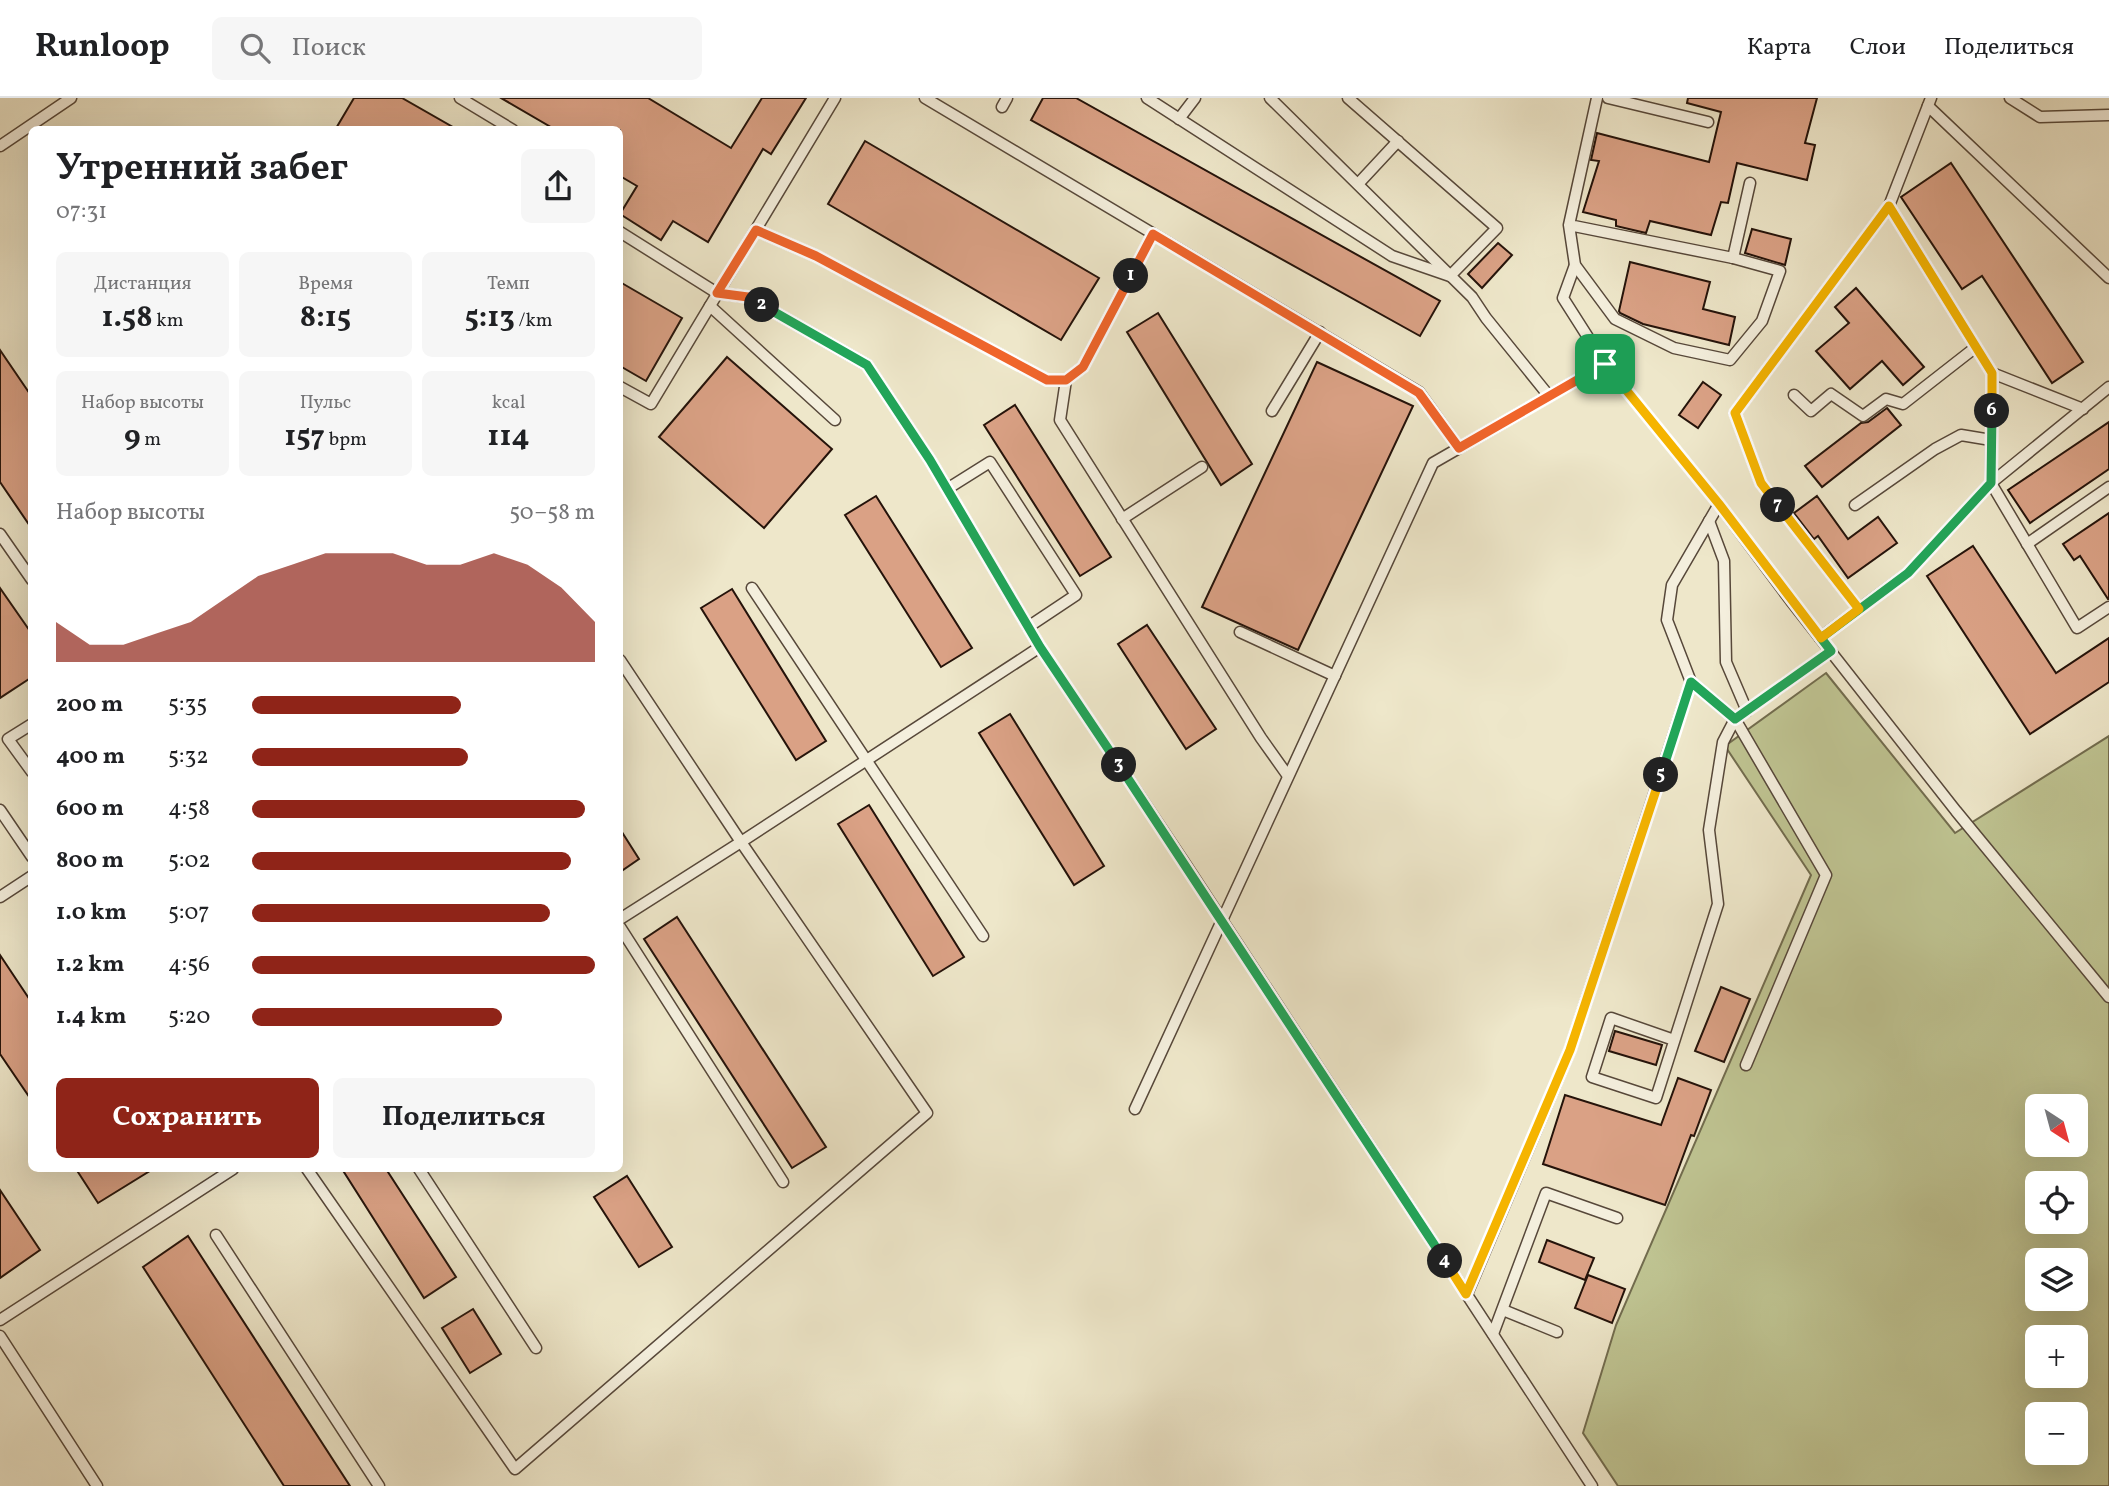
<!DOCTYPE html>
<html lang="ru">
<head>
<meta charset="utf-8">
<style>
  :root { --surface:#fff; --page:#f6f6f6; --text:#202124; --muted:#757577; --line:#e0e0e0; --accent:#8f2418 }
  body { margin:0; font-family:Vollkorn,serif; background:var(--page); color:var(--text); height:100vh; display:flex; flex-direction:column; font-size:26px; white-space:nowrap }
  * { box-sizing:border-box; margin:0 }
  p { font-size:23px; color:var(--muted) }
  .icon { flex:none; width:38px; height:38px; fill:none; stroke:currentColor; stroke-width:2; stroke-linecap:round; stroke-linejoin:round }
  .map { position:relative; flex:1; overflow:hidden }
  .side { position:absolute; left:28px; top:28px; width:595px; height:1046px; display:flex; flex-direction:column; background:var(--surface); border-radius:10px; box-shadow:0 7px 28px #0002 }
  .side>* { flex:none }
  .needle { width:46px; rotate:144deg }
  .tools { position:absolute; left:2025px; top:996px; display:grid; gap:14px }
  .tools a { display:grid; place-items:center; width:63px; height:63px; border-radius:10px; background:var(--surface); box-shadow:0 7px 28px #0002; font-size:35px }
  .pin { position:absolute; display:grid; place-items:center; width:60px; height:60px; color:#fff; margin:-30px; border-radius:14px; box-shadow:0 4px 10px #0006 }
  .km { position:absolute; width:35px; height:35px; margin:-18px; border-radius:50%; background:#222; color:#fff; font-size:19px; line-height:35px; text-align:center }
  .round { display:grid; place-items:center; flex:none; width:74px; height:74px; border-radius:10px; background:var(--page) }
  .headline { display:flex; align-items:center; justify-content:space-between; height:119px; padding:0 28px }
  h1 { font-size:38px; font-weight:700; line-height:52px }
  .stats { display:grid; grid-template-columns:repeat(3,1fr); gap:10px; height:119px; padding:7px 28px }
  .stats div { display:grid; align-content:center; border-radius:10px; background:var(--page); text-align:center }
  .stats b { font-size:30px; font-weight:700 }
  .stats small { font-size:19px; font-weight:400 }
  .stats p { font-size:19px }
  .chart { height:196px; padding:14px 28px }
  .chart p { display:flex; justify-content:space-between }
  .chart svg { width:100%; height:126px; margin-top:7px; fill:var(--accent); opacity:.7 }
  .primary-button { display:flex; gap:14px; margin-top:auto; padding:14px 28px }
  .primary-button a { flex:1; height:80px; border-radius:10px; background:var(--accent); color:#fff; font-size:28px; font-weight:700; line-height:80px; text-align:center }
  .primary-button a+a { background:var(--page); color:var(--text) }
  ul { padding:0 28px; list-style:none; font-size:23px }
  li { display:grid; grid-template-columns:112px 84px 1fr; align-items:center; height:52px }
  li i { height:18px; border-radius:9px; background:var(--accent) }
  header { display:flex; align-items:center; gap:42px; box-sizing:border-box; height:98px; padding:0 35px; background:var(--surface); border-bottom:2px solid var(--line) }
  header strong { font-size:33px }
  nav { display:flex; gap:38px; margin-inline-start:auto; font-size:24px }
  .search { width:490px; height:63px; background:var(--page); display:flex; align-items:center; gap:18px; box-sizing:border-box; padding:0 24px; border-radius:10px; color:var(--muted); font-size:26px }
  .map>svg:first-child { display:block }
  .green { fill:#bfc492; stroke:#726c4e; stroke-width:2; fill-rule:evenodd }
  .building { fill:#daa185; stroke:#25130a; stroke-width:2 }
  .lines { fill:none; stroke-linecap:round; stroke-linejoin:round }
  .lane-casing { stroke:#57483a; stroke-width:13 }
  .lane { stroke:#f4efdd; stroke-width:10 }
  .split-1-casing { stroke:#fff; stroke-width:14 }
  .split-2-casing { stroke:#fff; stroke-width:14 }
  .split-3-casing { stroke:#fff; stroke-width:14 }
  .split-4-casing { stroke:#fff; stroke-width:14 }
  .split-5-casing { stroke:#fff; stroke-width:14 }
  .split-6-casing { stroke:#fff; stroke-width:14 }
  .split-7-casing { stroke:#fff; stroke-width:14 }
  .split-8-casing { stroke:#fff; stroke-width:14 }
  .split-1 { stroke:#f0652b; stroke-width:9 }
  .split-2 { stroke:#f0652b; stroke-width:9 }
  .split-3 { stroke:#22a559; stroke-width:9 }
  .split-4 { stroke:#22a559; stroke-width:9 }
  .split-5 { stroke:#f5b400; stroke-width:9 }
  .split-6 { stroke:#22a559; stroke-width:9 }
  .split-7 { stroke:#f5b400; stroke-width:9 }
  .split-8 { stroke:#f5b400; stroke-width:9 }
</style>
</head>
<body>
<header>
<strong>Runloop</strong>
<div class="search"><svg class="icon" aria-label="search" viewBox="0 0 24 24"><circle cx="10" cy="10" r="6"/><path d="M15 15l6 6"/></svg>Поиск</div>
<nav><a>Карта</a><a>Слои</a><a>Поделиться</a></nav>
</header>
<div class="map">
<svg width="2109" height="1388" viewBox="0 0 2109 1388">
  <rect width="100%" height="100%" fill="#eee7ca"/>
  <filter id="stains"><feTurbulence type="fractalNoise" baseFrequency=".00286" numOctaves="4"/><feColorMatrix values="0 0 0 0 .2 0 0 0 0 .09 0 0 0 0 .02 0 0 0 .5 -.17"/></filter>
  <radialGradient id="worn" r=".72"><stop offset=".6" stop-color="#630" stop-opacity="0"/><stop offset="1" stop-color="#630" stop-opacity=".3"/></radialGradient>
  <!-- green -->
  <path class="green" d="M 1826,575 L 1955,735 L 2109,638 L 2109,1388 L 1618,1388 L 1583,1335 L 1616,1227 L 1811,777 L 1725,648 ZM 2037,1008 L 2076,1008 L 2076,1046 L 2037,1046 ZM 2037,1085 L 2076,1085 L 2076,1124 L 2037,1124 ZM 2037,1162 L 2076,1162 L 2076,1200 L 2037,1200 ZM 2037,1239 L 2076,1239 L 2076,1278 L 2037,1278 ZM 2037,1316 L 2076,1316 L 2076,1354 L 2037,1354 Z"/>
  <!-- building -->
  <g class="building">
    <polygon points="354,0 402,0 458,32 335,32"/>
    <polygon points="501,0 648,0 731,50 762,0 806,0 771,56 763,51 708,144 673,123 661,142 620,116 637,88 620,78 620,32 556,32"/>
    <polygon points="1043,0 1076,0 1440,203 1420,238 1031,22"/>
    <polygon points="1688,0 1817,0 1805,45 1815,47 1807,82 1737,65 1728,105 1721,104 1711,137 1650,123 1646,135 1616,128 1616,122 1583,114 1599,63 1591,62 1597,35 1709,64 1721,14 1687,5"/>
    <polygon points="865,43 1099,180 1061,242 828,106"/>
    <polygon points="1951,65 2083,264 2052,285 1982,178 1962,191 1901,99"/>
    <polygon points="1752,131 1791,141 1785,167 1745,155"/>
    <polygon points="1498,145 1512,157 1482,190 1468,176"/>
    <polygon points="1630,164 1710,184 1703,211 1735,219 1729,247 1643,226 1620,215 1619,213"/>
    <polygon points="620,184 682,220 646,283 620,268"/>
    <polygon points="1856,190 1924,269 1903,287 1882,263 1850,291 1816,253 1849,225 1835,209"/>
    <polygon points="1158,215 1252,366 1221,387 1127,234"/>
    <polygon points="0,252 32,299 32,431 0,384"/>
    <polygon points="727,259 832,351 764,430 659,339"/>
    <polygon points="1317,264 1413,308 1298,552 1202,509"/>
    <polygon points="1703,284 1721,297 1698,330 1679,317"/>
    <polygon points="1015,307 1111,459 1080,478 984,327"/>
    <polygon points="1887,310 1901,327 1822,389 1805,368 1861,325 1868,324"/>
    <polygon points="2109,324 2109,371 2030,425 2008,392"/>
    <polygon points="876,398 972,550 941,569 845,417"/>
    <polygon points="1817,398 1848,441 1878,419 1897,445 1848,480 1818,438 1814,441 1794,415"/>
    <polygon points="2109,415 2109,501 2108,501 2080,458 2074,462 2063,446"/>
    <polygon points="1973,448 2056,575 2109,540 2109,584 2030,636 1927,478"/>
    <polygon points="0,490 32,536 32,579 0,600"/>
    <polygon points="732,491 826,643 796,662 701,510"/>
    <polygon points="1147,527 1216,631 1186,651 1118,546"/>
    <polygon points="1010,616 1104,768 1074,787 979,635"/>
    <polygon points="869,707 964,859 933,878 838,726"/>
    <polygon points="620,731 639,761 620,774"/>
    <polygon points="677,819 826,1049 792,1070 644,841"/>
    <polygon points="0,857 32,905 32,1003 0,956"/>
    <polygon points="1721,889 1750,901 1724,964 1695,953"/>
    <polygon points="1615,933 1662,947 1656,967 1609,953"/>
    <polygon points="1678,980 1711,992 1694,1038 1691,1037 1665,1107 1543,1066 1565,997 1661,1027"/>
    <polygon points="76,1071 153,1071 98,1105"/>
    <polygon points="342,1071 386,1071 456,1179 424,1200"/>
    <polygon points="627,1078 672,1149 639,1169 594,1099"/>
    <polygon points="0,1092 40,1152 0,1180"/>
    <polygon points="188,1138 350,1388 284,1388 143,1169"/>
    <polygon points="1547,1142 1594,1160 1585,1182 1539,1164"/>
    <polygon points="1588,1177 1625,1191 1612,1225 1575,1210"/>
    <polygon points="473,1211 501,1256 470,1275 442,1230"/>
  </g>
  <g class="lines">
    <!-- lane casing -->
    <g class="lane-casing">
      <g id="lane">
        <polyline points="460,0 513,32"/>
        <polyline points="925,0 1419,294 1459,350"/>
        <polyline points="1147,0 1392,158 1450,178 1497,130 1348,0"/>
        <polyline points="1270,0 1472,199 1486,220 1549,298"/>
        <polyline points="1608,0 1708,24"/>
        <polyline points="2010,0 2040,19 2108,17"/>
        <polyline points="1928,8 2109,180"/>
        <polyline points="1002,9 1007,0"/>
        <polyline points="1179,21 1195,0"/>
        <polyline points="0,48 71,0"/>
        <polyline points="1358,86 1398,43"/>
        <polyline points="1569,127 1733,160 1780,173 1762,223 1730,262 1674,250 1615,221 1575,167 1569,127 1597,0"/>
        <polyline points="756,132 816,158 1047,282 1066,282 1083,269 1153,136"/>
        <polyline points="620,134 717,195 748,199 867,267 930,362 1040,549 1186,767 1592,1388"/>
        <polyline points="1733,160 1750,85"/>
        <polyline points="1575,167 1563,200 1605,266 1719,406 1791,503 1956,713 2109,899"/>
        <polyline points="710,208 835,322"/>
        <polyline points="1992,275 2083,311"/>
        <polyline points="1066,282 1060,322 1261,640 1288,678"/>
        <polyline points="620,289 651,306 835,0"/>
        <polyline points="2109,289 1991,385 2077,530 2109,509"/>
        <polyline points="1794,297 1811,313 1831,296 1863,318 1886,301 1903,306 1976,249"/>
        <polyline points="1272,313 1320,234"/>
        <polyline points="947,391 990,364 1076,497 1028,529"/>
        <polyline points="1855,407 1935,351 1961,337 1991,342"/>
        <polyline points="1122,421 1202,369"/>
        <polyline points="1709,423 1724,463 1726,564 1747,613"/>
        <polyline points="0,436 32,482"/>
        <polyline points="2027,446 2109,389"/>
        <polyline points="752,490 983,838"/>
        <polyline points="1859,511 1761,385 1735,315 1889,108 1931,0"/>
        <polyline points="1240,534 1335,578"/>
        <polyline points="1820,540 1908,475 1991,385 1992,275 1889,108"/>
        <polyline points="32,626 8,641 32,674"/>
        <polyline points="0,712 32,759"/>
        <polyline points="0,799 32,778"/>
        <polyline points="620,821 741,744 1040,549"/>
        <polyline points="620,829 783,1084"/>
        <polyline points="1674,942 1611,920 1592,979 1656,1000 1718,806 1709,732 1723,644 1735,621 1691,584 1667,522 1672,487 1719,406"/>
        <polyline points="1746,967 1826,777 1735,621 1831,553"/>
        <polyline points="1135,1011 1433,365 1605,266"/>
        <polyline points="307,1071 515,1371 927,1015 741,744 620,562"/>
        <polyline points="419,1071 536,1250"/>
        <polyline points="216,1137 379,1388"/>
        <polyline points="1467,1196 1570,952 1691,584"/>
        <polyline points="1503,1212 1557,1234"/>
        <polyline points="0,1222 233,1071"/>
        <polyline points="1493,1236 1546,1095 1617,1120"/>
        <polyline points="0,1238 97,1388"/>
      </g>
    </g>
    <!-- lane -->
    <use href="#lane" class="lane"/>
  </g>
  <g class="lines">
    <!-- split-1 casing -->
    <g class="split-1-casing">
      <polyline id="split-1" points="1131,178 1153,136 1419,295 1459,350 1605,266"/>
    </g>
    <!-- split-2 casing -->
    <g class="split-2-casing">
      <polyline id="split-2" points="762,207 748,199 717,195 756,132 816,158 1047,282 1066,282 1083,269 1131,178"/>
    </g>
    <!-- split-3 casing -->
    <g class="split-3-casing">
      <polyline id="split-3" points="762,207 867,267 930,362 1040,549 1119,667"/>
    </g>
    <!-- split-4 casing -->
    <g class="split-4-casing">
      <polyline id="split-4" points="1119,667 1445,1163"/>
    </g>
    <!-- split-5 casing -->
    <g class="split-5-casing">
      <polyline id="split-5" points="1445,1163 1466,1196 1570,952 1661,677"/>
    </g>
    <!-- split-6 casing -->
    <g class="split-6-casing">
      <polyline id="split-6" points="1661,677 1691,584 1735,621 1831,553 1821,540 1908,475 1991,385 1992,313"/>
    </g>
    <!-- split-7 casing -->
    <g class="split-7-casing">
      <polyline id="split-7" points="1778,407 1761,385 1735,315 1889,108 1992,275 1992,313"/>
    </g>
    <!-- split-8 casing -->
    <g class="split-8-casing">
      <polyline id="split-8" points="1605,266 1719,406 1821,540 1859,511 1778,407"/>
    </g>
    <!-- split-1 -->
    <use href="#split-1" class="split-1"/>
    <!-- split-2 -->
    <use href="#split-2" class="split-2"/>
    <!-- split-3 -->
    <use href="#split-3" class="split-3"/>
    <!-- split-4 -->
    <use href="#split-4" class="split-4"/>
    <!-- split-5 -->
    <use href="#split-5" class="split-5"/>
    <!-- split-6 -->
    <use href="#split-6" class="split-6"/>
    <!-- split-7 -->
    <use href="#split-7" class="split-7"/>
    <!-- split-8 -->
    <use href="#split-8" class="split-8"/>
  </g>
  <rect width="100%" height="100%" filter="url(#stains)"/>
  <rect width="100%" height="100%" fill="url(#worn)"/>
</svg>
<div class="tools">
<a><svg class="needle" viewBox="-14 -14 28 28"><path d="M0-13l5 13h-10z" fill="#e53935"/><path d="M0 13l5-13h-10z" fill="#757577"/></svg></a>
<a><svg class="icon" aria-label="locate" viewBox="0 0 24 24"><circle cx="12" cy="12" r="6"/><path d="M12 2v4M12 18v4M2 12h4M18 12h4"/></svg></a>
<a><svg class="icon" aria-label="layers" viewBox="0 0 24 24"><path d="M12 4l9 5-9 5-9-5zM3 14l9 5 9-5"/></svg></a>
<a>+</a>
<a>−</a>
</div>
<div class="pin" style="left:1605px;top:266px;background:#1e9e55"><svg class="icon" aria-label="arrive" viewBox="0 0 24 24"><path d="M6 21V4h12l-3 4 3 4H6"/></svg></div>
<b class="km" style="left:1131px;top:178px">1</b>
<b class="km" style="left:762px;top:207px">2</b>
<b class="km" style="left:1119px;top:667px">3</b>
<b class="km" style="left:1445px;top:1163px">4</b>
<b class="km" style="left:1661px;top:677px">5</b>
<b class="km" style="left:1992px;top:313px">6</b>
<b class="km" style="left:1778px;top:407px">7</b>
<section class="side">
<div class="headline"><div><h1>Утренний забег</h1><p>07:31</p></div><a class="round"><svg class="icon" aria-label="share" viewBox="0 0 24 24"><path d="M12 15V3M7 8l5-5 5 5M5 13v7h14v-7"/></svg></a></div>
<div class="stats">
<div><p>Дистанция</p><b>1.58<small> km</small></b></div>
<div><p>Время</p><b>8:15</b></div>
<div><p>Темп</p><b>5:13<small> /km</small></b></div>
</div>
<div class="stats">
<div><p>Набор высоты</p><b>9<small> m</small></b></div>
<div><p>Пульс</p><b>157<small> bpm</small></b></div>
<div><p>kcal</p><b>114</b></div>
</div>
<div class="chart"><p><span>Набор высоты</span>50–58 m</p>
<svg viewBox="0 0 160 44" preserveAspectRatio="none"><path d="M0 44V30L10 38L20 38L30 34L40 30L50 22L60 14L70 10L80 6L90 6L100 6L110 10L120 10L130 6L140 10L150 18L160 30V44z"/></svg>
</div>
<ul>
<li><b>200 m</b>5:35<i style="width:61%"></i></li>
<li><b>400 m</b>5:32<i style="width:63%"></i></li>
<li><b>600 m</b>4:58<i style="width:97%"></i></li>
<li><b>800 m</b>5:02<i style="width:93%"></i></li>
<li><b>1.0 km</b>5:07<i style="width:87%"></i></li>
<li><b>1.2 km</b>4:56<i style="width:100%"></i></li>
<li><b>1.4 km</b>5:20<i style="width:73%"></i></li>
</ul>
<div class="primary-button"><a>Сохранить</a><a>Поделиться</a></div>
</section>
</div>
</body>
</html>
